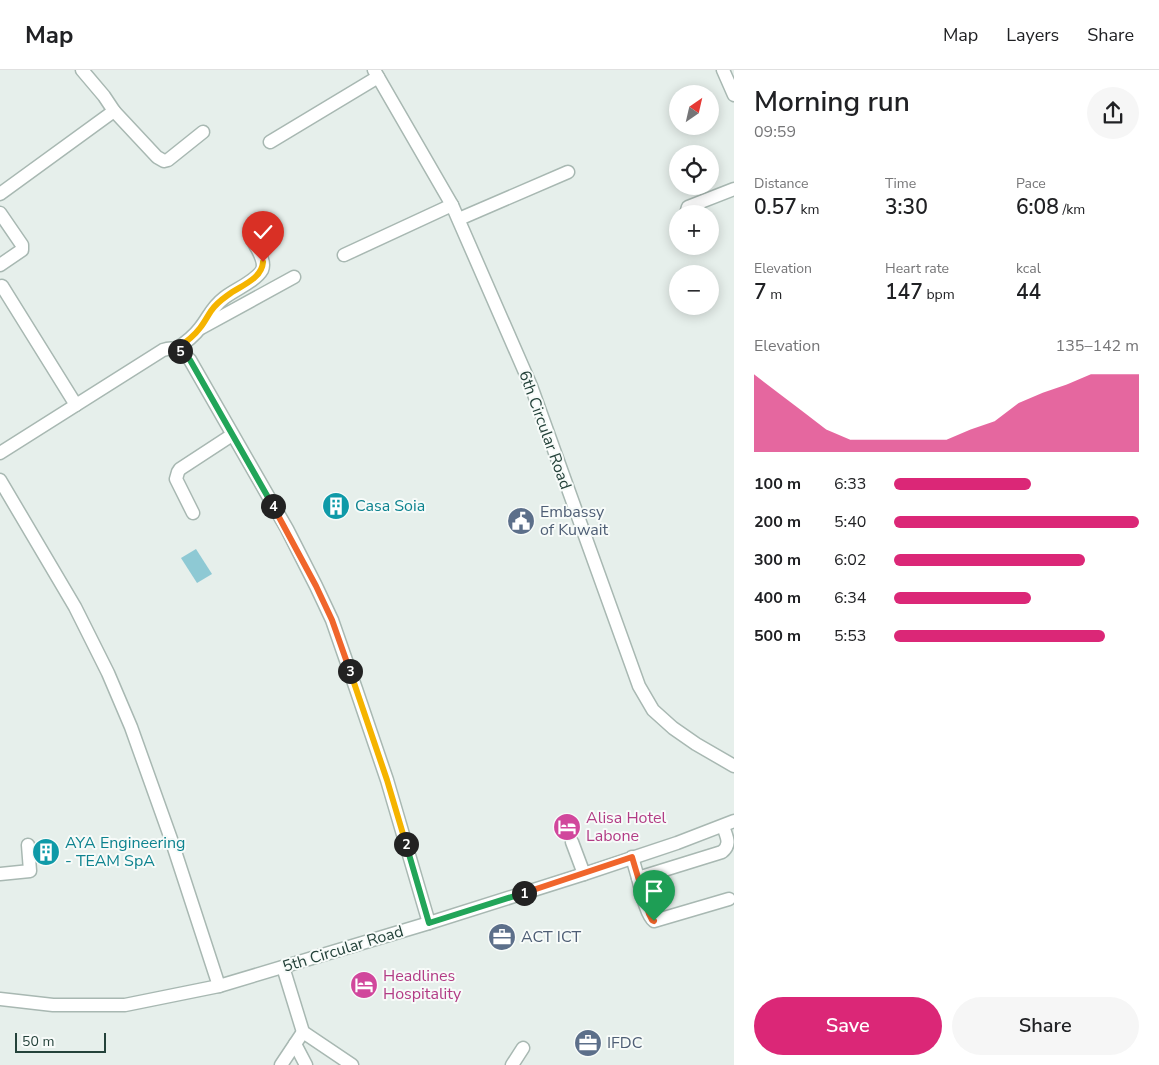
<!DOCTYPE html>
<html lang="en">
<head>
<meta charset="utf-8">
<style>
  :root { --surface:#fff; --page:#f6f6f6; --text:#202124; --muted:#757577; --line:#e0e0e0; --accent:#db2777 }
  body { margin:0; font-family:"Nunito Sans",sans-serif; background:var(--page); color:var(--text); height:100vh; display:flex; flex-direction:column; font-size:19px; white-space:nowrap }
  * { box-sizing:border-box; margin:0 }
  p { font-size:16px; color:var(--muted) }
  .icon { flex:none; width:28px; height:28px; fill:none; stroke:currentColor; stroke-width:2; stroke-linecap:round; stroke-linejoin:round }
  .map { position:relative; flex:1; overflow:hidden }
  .side { display:flex; flex-direction:column; background:var(--surface); width:425px }
  .side>* { flex:none }
  .needle { width:32px; rotate:34deg }
  .controls { position:absolute; left:669px; top:15px; display:grid; gap:10px }
  .controls a { display:grid; place-items:center; width:50px; height:50px; border-radius:50%; background:var(--surface); box-shadow:0 2px 12px #0003; font-size:25px }
  .scale { position:absolute; left:15px; bottom:12px; width:91px; box-sizing:border-box; padding-left:5px; border:2px solid #24423a; border-top:0; font-size:14px; line-height:18px; white-space:nowrap; color:#24423a; -webkit-text-stroke:4px #f7fbf9; paint-order:stroke }
  .pin { position:absolute; display:grid; place-items:center; width:42px; height:42px; color:#fff; margin:-51px -21px; border-radius:50% 50% 50% 0; rotate:-45deg; box-shadow:0 0 5px #0007 }
  .pin .icon { rotate:45deg }
  .km { position:absolute; width:25px; height:25px; margin:-12px; border-radius:50%; background:#222; color:#fff; font-size:14px; line-height:25px; text-align:center }
  .round { display:grid; place-items:center; flex:none; width:52px; height:52px; border-radius:26px; background:var(--page) }
  .head { display:flex; align-items:center; justify-content:space-between; height:85px; padding:0 20px }
  h1 { font-size:28px; font-weight:600; line-height:38px }
  .stats { display:grid; grid-template-columns:repeat(3,1fr); gap:8px; height:85px; padding:5px 20px }
  .stats div { display:grid; align-content:center }
  .stats b { font-size:21px; font-weight:600 }
  .stats small { font-size:14px; font-weight:400 }
  .stats p { font-size:14px }
  .chart { height:140px; padding:10px 20px }
  .chart p { display:flex; justify-content:space-between }
  .chart svg { width:100%; height:90px; margin-top:5px; fill:var(--accent); opacity:.7 }
  .action { display:flex; gap:10px; margin-top:auto; padding:10px 20px }
  .action a { flex:1; height:58px; border-radius:30px; background:var(--accent); color:#fff; font-size:20px; font-weight:600; line-height:58px; text-align:center }
  .action a+a { background:var(--page); color:var(--text) }
  ul { padding:0 20px; list-style:none; font-size:16px }
  li { display:grid; grid-template-columns:80px 60px 1fr; align-items:center; height:38px }
  li i { height:12px; border-radius:6px; background:var(--accent) }
  header { display:flex; align-items:center; gap:30px; box-sizing:border-box; height:70px; padding:0 25px; background:var(--surface); border-bottom:1px solid var(--line) }
  header strong { font-size:24px }
  nav { display:flex; gap:28px; margin-inline-start:auto; font-size:18px }
  main { display:flex; flex:1; min-height:0 }
  .map>svg:first-child { display:block }
  .water { fill:#8ec9d4 }
  .lines { fill:none; stroke-linecap:round; stroke-linejoin:round }
  .minor-casing { stroke:#a8b8b2; stroke-width:15 }
  .minor { stroke:#fff; stroke-width:12 }
  .split-1-casing { stroke:#fff; stroke-width:10 }
  .split-2-casing { stroke:#fff; stroke-width:10 }
  .split-3-casing { stroke:#fff; stroke-width:10 }
  .split-4-casing { stroke:#fff; stroke-width:10 }
  .split-5-casing { stroke:#fff; stroke-width:10 }
  .split-6-casing { stroke:#fff; stroke-width:10 }
  .split-1 { stroke:#f0652b; stroke-width:6 }
  .split-2 { stroke:#22a559; stroke-width:6 }
  .split-3 { stroke:#f5b400; stroke-width:6 }
  .split-4 { stroke:#f0652b; stroke-width:6 }
  .split-5 { stroke:#22a559; stroke-width:6 }
  .split-6 { stroke:#f5b400; stroke-width:6 }
  .labels { text-anchor:middle; dominant-baseline:central; stroke-width:4; stroke-linejoin:round; paint-order:stroke }
  .street-label { font-size:16px; fill:#24423a; stroke:#f7fbf9 }
  .culture-label { font-size:16px; fill:#0d838f; stroke:#f7fbf9; text-anchor:start }
  .service-label { font-size:16px; fill:#4e5e75; stroke:#f7fbf9; text-anchor:start }
  .hotel-label { font-size:16px; fill:#b23c85; stroke:#f7fbf9; text-anchor:start }
</style>
</head>
<body>
<header>
<strong>Map</strong>
<nav><a>Map</a><a>Layers</a><a>Share</a></nav>
</header>
<main>
<div class="map">
<svg width="734" height="995" viewBox="0 0 734 995">
  <rect width="100%" height="100%" fill="#e6efeb"/>
  <!-- water -->
  <polygon class="water" points="196,479 212,504 197,513 181,488"/>
  <g class="lines">
    <!-- minor casing -->
    <g class="minor-casing">
      <g id="minor">
        <polyline points="374,0 452,135 531,316 639,616 653,640 673,658 696,674 734,696"/>
        <polyline points="723,0 734,25"/>
        <polyline points="114,41 157,87 164,91 168,90 203,62"/>
        <polyline points="270,72 378,7"/>
        <polyline points="0,124 114,41 104,26 82,0"/>
        <polyline points="0,143 22,175 22,180 0,195"/>
        <polyline points="686,144 688,137 734,119"/>
        <polyline points="459,149 568,102"/>
        <polyline points="344,185 452,135"/>
        <polyline points="2,216 76,335"/>
        <polyline points="201,258 294,207"/>
        <path d="M 176,279 C 185,273 194,266 200,258 C 209,247 211,238 224,228 C 234,220 256,211 262,200 C 266,191 257,179 253,171"/>
        <path d="M 0,383 L 163,280 C 175,276 182,281 190,290 L 287,459 L 316,516 L 332,550 L 356,619 L 387,710 L 429,853"/>
        <polyline points="0,410 75,537 108,603 131,657 171,769 219,916"/>
        <polyline points="193,443 176,409 178,402 180,399 232,365"/>
        <polyline points="572,772 584,804"/>
        <path d="M 632,787 L 638,808 L 722,782 C 732,774 726,766 723,756"/>
        <polyline points="0,804 30,801 28,775"/>
        <path d="M 638,808 C 641,819 646,845 654,851 L 729,829"/>
        <polyline points="283,897 303,962 352,995"/>
        <polyline points="0,929 53,935 125,935 219,916 429,853 584,804 677,773 734,751"/>
        <polyline points="295,974 306,995"/>
        <polyline points="281,995 303,962"/>
        <polyline points="512,995 523,978"/>
      </g>
    </g>
    <!-- minor -->
    <use href="#minor" class="minor"/>
  </g>
  <g class="lines">
    <!-- split-1 casing -->
    <g class="split-1-casing">
      <polyline id="split-1" points="524,823 632,787 649,844 652,850 654,851"/>
    </g>
    <!-- split-2 casing -->
    <g class="split-2-casing">
      <polyline id="split-2" points="406,774 429,853 524,823"/>
    </g>
    <!-- split-3 casing -->
    <g class="split-3-casing">
      <polyline id="split-3" points="350,601 387,710 406,774"/>
    </g>
    <!-- split-4 casing -->
    <g class="split-4-casing">
      <polyline id="split-4" points="273,436 316,516 332,550 350,601"/>
    </g>
    <!-- split-5 casing -->
    <g class="split-5-casing">
      <polyline id="split-5" points="180,281 183,283 190,290 273,436"/>
    </g>
    <!-- split-6 casing -->
    <g class="split-6-casing">
      <path id="split-6" d="M 180,281 L 176,279 C 185,273 194,266 200,258 C 204,253 207,247 211,241 C 215,235 221,230 228,225 C 240,216 262,209 263,192"/>
    </g>
    <!-- split-1 -->
    <use href="#split-1" class="split-1"/>
    <!-- split-2 -->
    <use href="#split-2" class="split-2"/>
    <!-- split-3 -->
    <use href="#split-3" class="split-3"/>
    <!-- split-4 -->
    <use href="#split-4" class="split-4"/>
    <!-- split-5 -->
    <use href="#split-5" class="split-5"/>
    <!-- split-6 -->
    <use href="#split-6" class="split-6"/>
  </g>
  <!-- icons -->
  <defs>
    <g id="building-disc" transform="scale(1.4375)"><circle r="9.5" fill="#0f9aa8" stroke="#f7fbf9"/><path d="M-4-6H4V6H1V3H-1V6H-4ZM-2.5-4.3h1.7v1.8h-1.7ZM.8-4.3h1.7v1.8H.8ZM-2.5-1h1.7V.8h-1.7ZM.8-1h1.7V.8H.8Z" fill="#fff"/></g>
    <g id="civic-disc" transform="scale(1.4375)"><circle r="9.5" fill="#5c6f8a" stroke="#f7fbf9"/><path d="M-.6-6.5H3V-4.5H.6V-3L4-1V1h2V6H-6V1h2V-1L-.6-3ZM-1.2 2.5V6h2.4V2.5Z" fill="#fff"/></g>
    <g id="hotel-disc" transform="scale(1.4375)"><circle r="9.5" fill="#d1479c" stroke="#f7fbf9"/><path d="M-6-4.5h1.5V1H6V5H4.5V3h-9V5H-6ZM-4 0a1.8 1.8 0 1 1 3.6 0ZM.5 0V-2.5h3Q6-2.5 6 0Z" fill="#fff"/></g>
    <g id="office-disc" transform="scale(1.4375)"><circle r="9.5" fill="#5c6f8a" stroke="#f7fbf9"/><path d="M-6-3h4V-5.5h4V-3h4V5H-6ZM-1-4.5V-3h2v-1.5ZM-6 0V1H6V0Z" fill="#fff"/></g>
  </defs>
  <g fill-rule="evenodd">
    <use href="#building-disc" x="336" y="436"/>
    <use href="#civic-disc" x="521" y="451"/>
    <use href="#hotel-disc" x="567" y="757"/>
    <use href="#building-disc" x="46" y="782"/>
    <use href="#office-disc" x="502" y="867"/>
    <use href="#hotel-disc" x="364" y="915"/>
    <use href="#office-disc" x="588" y="973"/>
  </g>
  <g class="labels">
    <!-- street labels -->
    <g class="street-label">
      <text transform="translate(545 360) rotate(70)">6th Circular Road</text>
      <text transform="translate(343 879) rotate(-17)">5th Circular Road</text>
    </g>
    <!-- culture labels -->
    <g class="culture-label">
      <text x="355" y="436">Casa Soia</text>
      <text x="65" y="773">AYA Engineering<tspan x="65" dy="18">- TEAM SpA</tspan></text>
    </g>
    <!-- service labels -->
    <g class="service-label">
      <text x="540" y="442">Embassy<tspan x="540" dy="18">of Kuwait</tspan></text>
      <text x="521" y="867">ACT ICT</text>
      <text x="607" y="973">IFDC</text>
    </g>
    <!-- hotel labels -->
    <g class="hotel-label">
      <text x="586" y="748">Alisa Hotel<tspan x="586" dy="18">Labone</tspan></text>
      <text x="383" y="906">Headlines<tspan x="383" dy="18">Hospitality</tspan></text>
    </g>
  </g>
</svg>
<div class="controls">
<a><svg class="needle" viewBox="-14 -14 28 28"><path d="M0-13l5 13h-10z" fill="#e53935"/><path d="M0 13l5-13h-10z" fill="#757577"/></svg></a>
<a><svg class="icon" aria-label="locate" viewBox="0 0 24 24"><circle cx="12" cy="12" r="6"/><path d="M12 2v4M12 18v4M2 12h4M18 12h4"/></svg></a>
<a>+</a>
<a>−</a>
</div>
<div class="scale">50 m</div>
<div class="pin" style="left:654px;top:851px;background:#1e9e55"><svg class="icon" aria-label="arrive" viewBox="0 0 24 24"><path d="M6 21V4h12l-3 4 3 4H6"/></svg></div>
<div class="pin" style="left:263px;top:192px;background:#d93025"><svg class="icon" aria-label="check" viewBox="0 0 24 24"><path d="M5 12l5 5 9-10"/></svg></div>
<b class="km" style="left:524px;top:823px">1</b>
<b class="km" style="left:406px;top:774px">2</b>
<b class="km" style="left:350px;top:601px">3</b>
<b class="km" style="left:273px;top:436px">4</b>
<b class="km" style="left:180px;top:281px">5</b>
</div>
<section class="side">
<div class="head"><div><h1>Morning run</h1><p>09:59</p></div><a class="round"><svg class="icon" aria-label="share" viewBox="0 0 24 24"><path d="M12 15V3M7 8l5-5 5 5M5 13v7h14v-7"/></svg></a></div>
<div class="stats">
<div><p>Distance</p><b>0.57<small> km</small></b></div>
<div><p>Time</p><b>3:30</b></div>
<div><p>Pace</p><b>6:08<small> /km</small></b></div>
</div>
<div class="stats">
<div><p>Elevation</p><b>7<small> m</small></b></div>
<div><p>Heart rate</p><b>147<small> bpm</small></b></div>
<div><p>kcal</p><b>44</b></div>
</div>
<div class="chart"><p><span>Elevation</span>135–142 m</p>
<svg viewBox="0 0 160 44" preserveAspectRatio="none"><path d="M0 44V6L10 15L20 24L30 33L40 38L50 38L60 38L70 38L80 38L90 33L100 29L110 20L120 15L130 11L140 6L150 6L160 6V44z"/></svg>
</div>
<ul>
<li><b>100 m</b>6:33<i style="width:56%"></i></li>
<li><b>200 m</b>5:40<i style="width:100%"></i></li>
<li><b>300 m</b>6:02<i style="width:78%"></i></li>
<li><b>400 m</b>6:34<i style="width:56%"></i></li>
<li><b>500 m</b>5:53<i style="width:86%"></i></li>
</ul>
<div class="action"><a>Save</a><a>Share</a></div>
</section>
</main>
</body>
</html>
